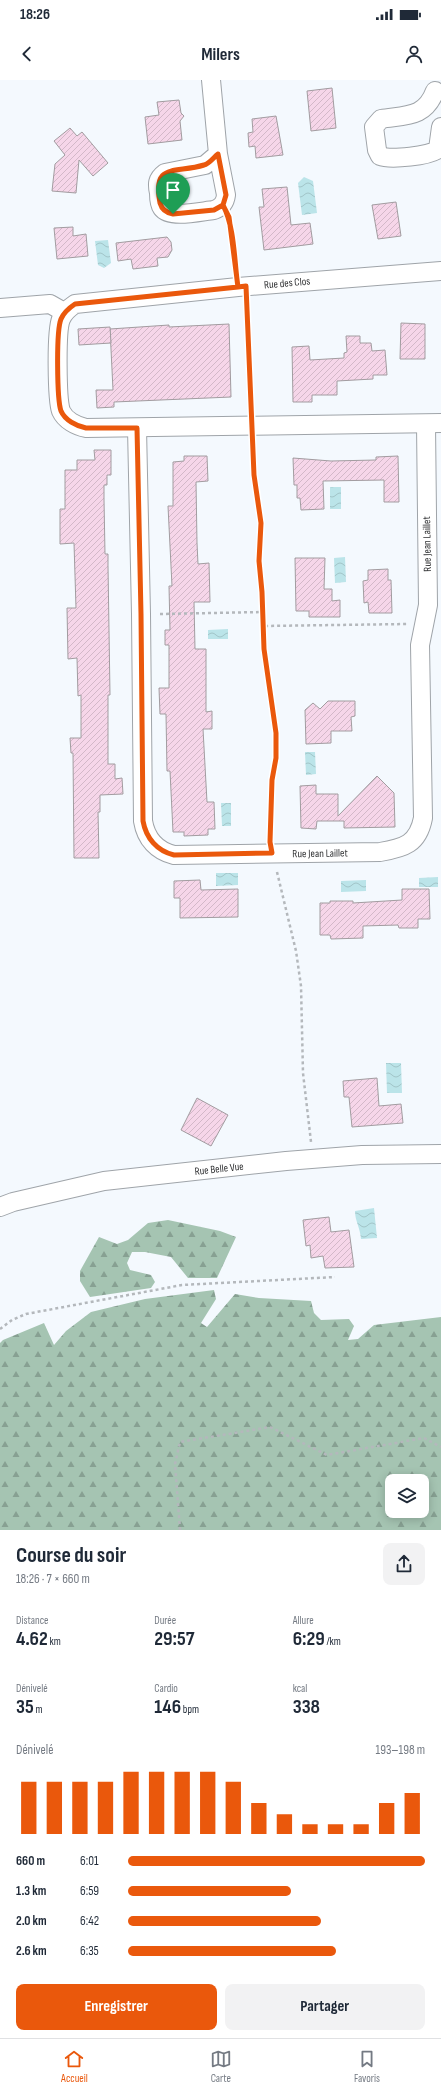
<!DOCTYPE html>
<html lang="fr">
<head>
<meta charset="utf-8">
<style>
  :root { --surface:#fff; --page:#f2f2f3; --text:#1f2937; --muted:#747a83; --line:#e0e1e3; --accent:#ea580c }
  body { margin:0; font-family:"Sofia Sans Condensed",sans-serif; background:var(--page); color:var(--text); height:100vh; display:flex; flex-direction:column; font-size:15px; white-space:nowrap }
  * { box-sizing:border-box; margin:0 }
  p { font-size:13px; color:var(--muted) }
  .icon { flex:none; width:22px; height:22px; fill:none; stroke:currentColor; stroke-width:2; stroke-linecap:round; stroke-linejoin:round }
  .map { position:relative; height:1450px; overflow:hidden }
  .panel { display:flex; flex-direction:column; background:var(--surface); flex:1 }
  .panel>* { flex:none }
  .fabs { position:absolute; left:385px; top:1394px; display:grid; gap:8px }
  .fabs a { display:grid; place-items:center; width:44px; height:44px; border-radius:8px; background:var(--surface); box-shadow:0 2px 10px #0003; font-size:20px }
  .pin { position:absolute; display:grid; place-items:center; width:34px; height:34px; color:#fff; margin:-41px -17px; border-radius:50% 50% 50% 0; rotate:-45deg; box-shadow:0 0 4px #0007 }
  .pin .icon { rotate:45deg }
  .round { display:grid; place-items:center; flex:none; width:42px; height:42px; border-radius:8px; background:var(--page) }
  .head { display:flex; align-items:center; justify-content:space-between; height:68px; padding:0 16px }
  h1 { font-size:22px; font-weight:700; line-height:30px }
  .metrics { display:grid; grid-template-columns:repeat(3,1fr); gap:6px; height:68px; padding:4px 16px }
  .metrics div { display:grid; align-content:center }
  .metrics b { font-size:20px; font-weight:700 }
  .metrics small { font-size:11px; font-weight:400 }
  .metrics p { font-size:11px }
  .chart { height:112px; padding:8px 16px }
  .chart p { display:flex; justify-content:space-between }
  .chart svg { width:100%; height:72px; margin-top:4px; stroke:var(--accent); stroke-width:6 }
  .primary-button { display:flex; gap:8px; margin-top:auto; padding:8px 16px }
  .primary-button a { flex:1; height:46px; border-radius:8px; background:var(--accent); color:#fff; font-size:16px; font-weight:700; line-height:46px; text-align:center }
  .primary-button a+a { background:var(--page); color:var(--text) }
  ul { padding:0 16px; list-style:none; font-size:13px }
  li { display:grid; grid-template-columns:64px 48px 1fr; align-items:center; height:30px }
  li i { height:10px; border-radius:5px; background:var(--accent) }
  .status { display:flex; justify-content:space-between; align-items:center; height:28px; padding:0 20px; background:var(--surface); direction:ltr }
  .status svg { height:11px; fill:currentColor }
  header { display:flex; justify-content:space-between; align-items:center; height:52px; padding:0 16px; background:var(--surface); font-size:18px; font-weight:700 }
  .tab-bar { display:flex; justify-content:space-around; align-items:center; height:56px; border-top:1px solid var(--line); background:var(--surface); font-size:11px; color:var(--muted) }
  .tab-bar a { display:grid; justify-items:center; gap:2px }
  .tab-bar .active { color:var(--accent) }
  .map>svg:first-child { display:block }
  .forest { fill:url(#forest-firs); fill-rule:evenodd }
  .water { fill:url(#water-waves) }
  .building { fill:url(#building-hatch); stroke:#a29ca0 }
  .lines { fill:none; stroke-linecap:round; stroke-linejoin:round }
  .minor-casing { stroke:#9fa4a9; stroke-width:20 }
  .path { stroke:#b4b8bc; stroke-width:2.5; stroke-dasharray:3 3; stroke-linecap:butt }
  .minor { stroke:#fff; stroke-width:18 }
  .route-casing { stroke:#fff; stroke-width:8 }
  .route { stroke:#ea580c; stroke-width:5 }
  .labels { text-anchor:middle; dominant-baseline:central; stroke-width:3; stroke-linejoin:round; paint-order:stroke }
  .street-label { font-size:11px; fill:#323335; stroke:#fff }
</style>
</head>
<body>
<div class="status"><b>18:26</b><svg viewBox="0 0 49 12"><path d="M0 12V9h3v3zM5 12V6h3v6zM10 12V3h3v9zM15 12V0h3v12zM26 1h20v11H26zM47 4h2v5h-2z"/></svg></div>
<header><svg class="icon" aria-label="back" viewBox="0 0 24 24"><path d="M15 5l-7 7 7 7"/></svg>Milers<svg class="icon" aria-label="person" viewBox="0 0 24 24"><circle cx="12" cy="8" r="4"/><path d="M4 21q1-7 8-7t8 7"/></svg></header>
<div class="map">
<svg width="441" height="1450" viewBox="0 0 441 1450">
  <defs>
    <pattern id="forest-firs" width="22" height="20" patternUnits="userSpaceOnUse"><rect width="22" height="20" fill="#a5c4b2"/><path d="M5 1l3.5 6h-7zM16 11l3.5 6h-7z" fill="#87a092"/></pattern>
    <pattern id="water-waves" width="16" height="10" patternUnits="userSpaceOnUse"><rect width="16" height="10" fill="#bbe4e9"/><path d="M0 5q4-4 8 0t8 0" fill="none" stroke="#a1c4c8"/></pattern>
    <pattern id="building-hatch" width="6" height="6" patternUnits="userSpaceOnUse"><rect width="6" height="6" fill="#f6d6e9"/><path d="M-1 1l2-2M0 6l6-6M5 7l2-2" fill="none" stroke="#d3b8c8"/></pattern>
  </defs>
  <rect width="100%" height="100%" fill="#f4f9fe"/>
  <!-- forest -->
  <g class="forest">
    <polygon points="168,1140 220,1151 236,1157 217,1198 188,1198 171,1177 145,1172 132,1172 127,1183 130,1190 151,1195 155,1202 151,1208 90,1217 80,1201 80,1191 99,1157 117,1164 128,1160 148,1143"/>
    <path d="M 214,1210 L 216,1219 L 201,1243 L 207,1247 L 235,1214 L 259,1218 L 311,1221 L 314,1233 L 321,1240 L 349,1239 L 354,1246 L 348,1260 L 358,1259 L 374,1245 L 441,1237 L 441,1450 L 0,1450 L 0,1263 L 3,1260 L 44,1243 L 54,1265 L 66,1251 L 91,1232 L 145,1219 ZM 392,1401 L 422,1401 L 422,1431 L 392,1431 Z"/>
  </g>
  <!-- water -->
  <g class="water">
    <polygon points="304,97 313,101 317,133 302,135 298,103"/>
    <polygon points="108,160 111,183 104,188 98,185 95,161"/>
    <rect x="330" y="407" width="11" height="22"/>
    <polygon points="345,477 346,502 335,503 334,478"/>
    <polygon points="228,549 228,559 208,559 208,550"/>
    <polygon points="305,672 315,672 316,694 306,695"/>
    <polygon points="221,723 231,723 231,746 222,746"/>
    <polygon points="216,793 238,793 238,805 216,806"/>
    <polygon points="438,797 438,807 419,807 419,798"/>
    <polygon points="366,800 366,811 341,812 341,801"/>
    <polygon points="386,983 401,983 402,1013 387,1013"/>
    <path d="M 374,1128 L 377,1158 L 361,1159 C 360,1147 355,1141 355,1131 Z"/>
  </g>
  <!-- building -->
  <g class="building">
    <polygon points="332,8 336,48 311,51 307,11"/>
    <polygon points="179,20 181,33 184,36 180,41 182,60 148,64 145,37 159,35 157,22"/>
    <polygon points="276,36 283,75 256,78 255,66 249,67 248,53 253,52 252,39"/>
    <polygon points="70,48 77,56 82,52 108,83 93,96 79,80 76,113 52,111 55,84 65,75 54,61"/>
    <polygon points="287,107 291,145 310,143 313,164 264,170 259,127 264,127 262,109"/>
    <polygon points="396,122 401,156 378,159 372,125"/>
    <polygon points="73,147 73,156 86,154 88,176 57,179 54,148"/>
    <polygon points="167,157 171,162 172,170 168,177 157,178 158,186 133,189 131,179 118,181 116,163"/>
    <polygon points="401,243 425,244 425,279 400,279"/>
    <polygon points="229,244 231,317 114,322 114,327 97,328 96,310 113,310 110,249 169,245 169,247"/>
    <polygon points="110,247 111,263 79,265 78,249"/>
    <polygon points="346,256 360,256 360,263 371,263 372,271 385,270 387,295 373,295 373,299 337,301 337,315 312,315 312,322 293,322 292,267 309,266 310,280 344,278 344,273 347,272"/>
    <polygon points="94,370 111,370 111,395 107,395 107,405 104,405 104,419 105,474 108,474 108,486 110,615 108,615 108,684 115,684 115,699 122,698 123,714 100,715 100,732 98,732 99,778 74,778 73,673 71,673 70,658 81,658 81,615 78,616 77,578 68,579 67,528 76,528 74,463 60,464 60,429 65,429 65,390 77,390 77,380 95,380"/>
    <polygon points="184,376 207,376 208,401 196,402 197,463 198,484 209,483 210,522 194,522 195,569 206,569 206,632 212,631 212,649 203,649 207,722 214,722 215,749 208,749 208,755 184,756 184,752 173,752 170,691 167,691 166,634 160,634 159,608 169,608 169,565 165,565 165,550 170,550 169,506 172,506 168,426 173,426 173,382 184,381"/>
    <polygon points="398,376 399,422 384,422 384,400 323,401 324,429 301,430 300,418 297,418 297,405 294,405 293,378 331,381 376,380 376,377"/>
    <polygon points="295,478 325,478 324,509 332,509 332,521 340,520 340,537 309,537 309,531 296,531"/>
    <polygon points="388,489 388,500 391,500 392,533 369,533 368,522 364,523 363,501 368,500 368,490"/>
    <polygon points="328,621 355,621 355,636 351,637 352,651 331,651 331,663 306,664 305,630 313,623 320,629"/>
    <polygon points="377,696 394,713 395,747 344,748 344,741 317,741 316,749 301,748 300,706 316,705 316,714 338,714 338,736"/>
    <polygon points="200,800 201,810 238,809 238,837 180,838 180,818 174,818 174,801"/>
    <polygon points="402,809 429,809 430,839 418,839 418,848 399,848 398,845 363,846 363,858 331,859 330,855 320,855 320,823 330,823 330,821 353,821 353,823 402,820"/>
    <polygon points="377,998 379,1026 401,1024 403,1043 352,1047 349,1017 344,1017 343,1001"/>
    <polygon points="197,1018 228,1035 211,1066 181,1050"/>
    <polygon points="329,1137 331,1152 349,1150 354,1187 325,1188 323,1176 311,1178 310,1165 306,1166 303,1140"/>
  </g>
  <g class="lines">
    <!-- minor casing -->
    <g class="minor-casing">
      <g id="minor">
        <path d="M 211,0 L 218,74 L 226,115 C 225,123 222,127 214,130 C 202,131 170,139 162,128 C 159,124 159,118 159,113 C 157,104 157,99 165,93 L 205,85 L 218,74"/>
        <path d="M 435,11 C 425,38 406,35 381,39 L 374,47 L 377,70 L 380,76 C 390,80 431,76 438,69 L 441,47"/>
        <path d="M 441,191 L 238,207 L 75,224 C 69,228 64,232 61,239 C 56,251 57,320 61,331 C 65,340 76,346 86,348 L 441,343"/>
        <polyline points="0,228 50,224 64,232"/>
        <path id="s1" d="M 137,348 L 141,534 L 143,741 C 146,759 157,771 174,775 L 380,772 C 404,768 418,764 423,738 L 420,565 L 428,525 L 426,344"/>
        <path id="s2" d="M 0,1127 L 13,1122 L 104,1101 L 286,1081 L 362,1075 L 441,1074"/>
      </g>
    </g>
    <!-- path -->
    <g class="path">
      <polyline points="230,142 235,189"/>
      <polyline points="247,224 250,328"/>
      <polyline points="252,363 253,395 261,443 259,481 262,512 263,546 407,544"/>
      <polyline points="160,534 263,532"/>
      <polyline points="263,546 264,569 276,653 276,678 272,694 270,756"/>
      <polyline points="277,792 296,871 301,906 303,993 311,1062"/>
      <polyline points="0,1249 12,1240 26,1234 182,1205 335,1197"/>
      <polyline points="180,1450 175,1384 180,1362 270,1347 327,1375 424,1358 441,1367"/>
    </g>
    <!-- minor -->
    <use href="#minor" class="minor"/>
  </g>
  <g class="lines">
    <!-- route casing -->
    <g class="route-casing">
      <path id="route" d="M 173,134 L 214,130 L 223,125 L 229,137 L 238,207 L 75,224 C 69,228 64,232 61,239 C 56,251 57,320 61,331 C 65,340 76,346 86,348 L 137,348 L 141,534 L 143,741 C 146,758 157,771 174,775 L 272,773 L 270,762 L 272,700 L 276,678 L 276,653 L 264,569 L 262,512 L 259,481 L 261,443 L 254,395 L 246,206 L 238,207 C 234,181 235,148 223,125 L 226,115 L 218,74 C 214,77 209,84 204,85 C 175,94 152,82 160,123 C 162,130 167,133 173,134"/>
    </g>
    <!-- route -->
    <use href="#route" class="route"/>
  </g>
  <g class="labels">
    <!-- street labels -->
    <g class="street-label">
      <text transform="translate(287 203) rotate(-5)">Rue des Clos</text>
      <text transform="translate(427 464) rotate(-91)">Rue Jean Laillet</text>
      <text stroke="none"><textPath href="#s1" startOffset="588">Rue Jean Laillet</textPath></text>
      <text stroke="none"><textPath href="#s2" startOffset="223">Rue Belle Vue</textPath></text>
    </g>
  </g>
</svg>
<div class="fabs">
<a><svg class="icon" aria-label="layers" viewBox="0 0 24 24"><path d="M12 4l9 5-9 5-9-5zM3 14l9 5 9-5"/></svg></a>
</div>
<div class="pin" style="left:173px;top:134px;background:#1e9e55"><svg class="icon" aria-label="arrive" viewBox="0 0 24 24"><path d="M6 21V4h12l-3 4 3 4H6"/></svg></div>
</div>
<section class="panel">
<div class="head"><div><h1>Course du soir</h1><p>18:26 · 7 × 660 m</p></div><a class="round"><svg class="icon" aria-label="share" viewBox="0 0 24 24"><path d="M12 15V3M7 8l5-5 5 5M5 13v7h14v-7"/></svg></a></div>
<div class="metrics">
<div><p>Distance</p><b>4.62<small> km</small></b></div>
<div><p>Durée</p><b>29:57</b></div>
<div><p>Allure</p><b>6:29<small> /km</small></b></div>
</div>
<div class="metrics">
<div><p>Dénivelé</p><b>35<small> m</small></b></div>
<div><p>Cardio</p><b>146<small> bpm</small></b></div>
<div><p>kcal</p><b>338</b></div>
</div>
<div class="chart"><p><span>Dénivelé</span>193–198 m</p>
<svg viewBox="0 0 160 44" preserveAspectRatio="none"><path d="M5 44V12M15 44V12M25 44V12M35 44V12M45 44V6M55 44V6M65 44V6M75 44V6M85 44V12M95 44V25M105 44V32M115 44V38M125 44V38M135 44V38M145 44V25M155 44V19"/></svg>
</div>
<ul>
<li><b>660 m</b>6:01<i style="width:100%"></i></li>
<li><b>1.3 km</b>6:59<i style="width:55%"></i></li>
<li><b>2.0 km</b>6:42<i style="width:65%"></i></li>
<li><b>2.6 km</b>6:35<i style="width:70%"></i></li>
</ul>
<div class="primary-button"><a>Enregistrer</a><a>Partager</a></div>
</section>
<nav class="tab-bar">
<a class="active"><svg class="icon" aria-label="home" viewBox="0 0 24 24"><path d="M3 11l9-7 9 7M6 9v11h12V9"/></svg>Accueil</a>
<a><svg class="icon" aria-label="map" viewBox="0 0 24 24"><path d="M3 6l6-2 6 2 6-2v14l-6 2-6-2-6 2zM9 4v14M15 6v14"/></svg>Carte</a>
<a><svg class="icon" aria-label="saved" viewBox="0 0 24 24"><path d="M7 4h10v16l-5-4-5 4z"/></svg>Favoris</a>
</nav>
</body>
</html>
